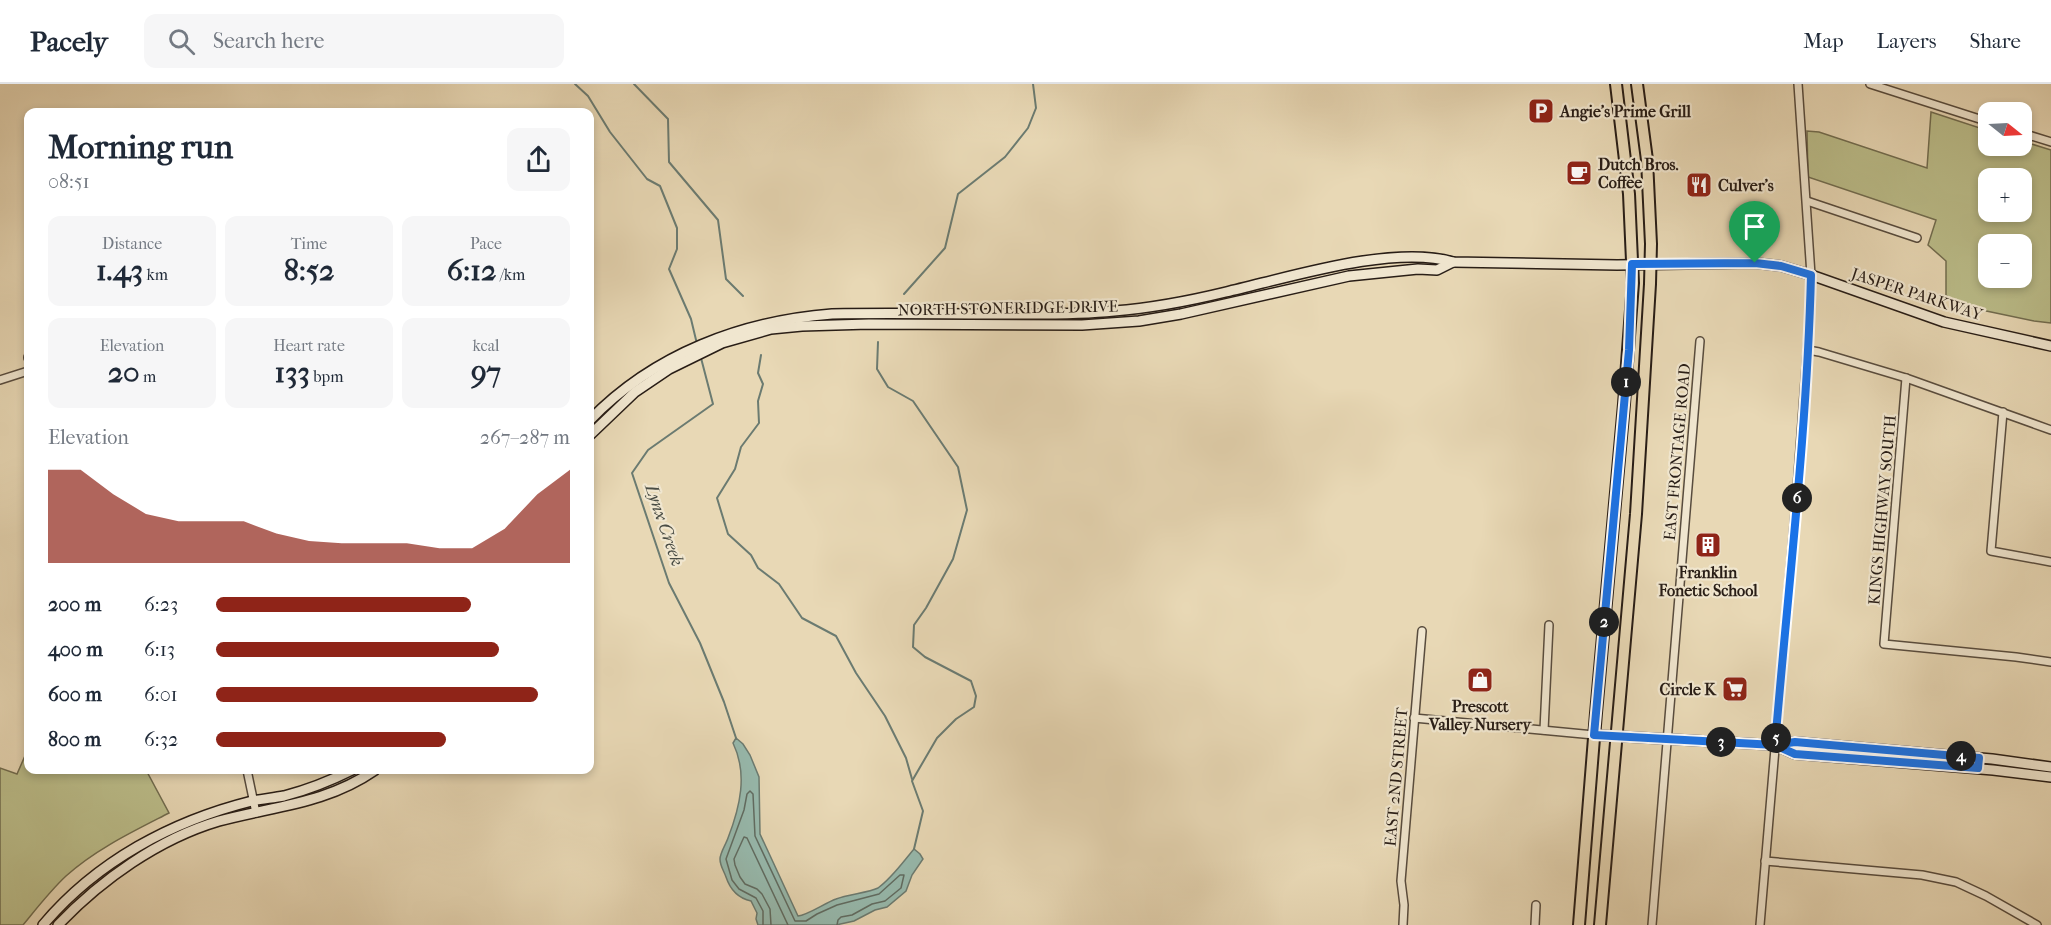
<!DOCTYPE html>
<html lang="en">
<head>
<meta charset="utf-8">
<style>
  :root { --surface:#fff; --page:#f6f6f7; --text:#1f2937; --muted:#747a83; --line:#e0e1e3; --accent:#8f2418 }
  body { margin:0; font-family:"IM FELL French Canon",serif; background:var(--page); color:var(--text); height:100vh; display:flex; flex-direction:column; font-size:22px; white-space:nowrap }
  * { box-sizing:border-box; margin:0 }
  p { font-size:20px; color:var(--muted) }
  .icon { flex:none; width:33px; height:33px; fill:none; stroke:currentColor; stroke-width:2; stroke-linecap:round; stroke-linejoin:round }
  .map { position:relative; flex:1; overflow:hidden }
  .panel { position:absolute; left:24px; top:24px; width:570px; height:666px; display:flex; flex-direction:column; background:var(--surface); border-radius:12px; box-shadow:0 3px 9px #0003 }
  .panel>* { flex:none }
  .needle { width:39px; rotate:108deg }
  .buttons { position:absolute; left:1978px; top:18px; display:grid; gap:12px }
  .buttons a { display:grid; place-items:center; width:54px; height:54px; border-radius:12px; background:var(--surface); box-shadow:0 3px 9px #0003; font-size:30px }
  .pin { position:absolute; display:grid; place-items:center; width:51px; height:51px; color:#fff; margin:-62px -26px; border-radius:50% 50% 50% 0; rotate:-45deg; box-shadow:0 0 6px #0007 }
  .pin .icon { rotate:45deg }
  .km { position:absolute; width:30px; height:30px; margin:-15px; border-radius:50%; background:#222; color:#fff; font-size:16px; line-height:30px; text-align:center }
  .round { display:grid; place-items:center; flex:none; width:63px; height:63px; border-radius:12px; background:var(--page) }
  .head { display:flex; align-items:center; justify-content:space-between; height:102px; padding:0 24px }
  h1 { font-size:33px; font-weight:700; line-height:45px }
  .metrics { display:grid; grid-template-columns:repeat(3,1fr); gap:9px; height:102px; padding:6px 24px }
  .metrics div { display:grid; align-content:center; border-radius:12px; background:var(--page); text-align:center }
  .metrics b { font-size:30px; font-weight:700 }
  .metrics small { font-size:16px; font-weight:400 }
  .metrics p { font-size:16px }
  .chart { height:168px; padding:12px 24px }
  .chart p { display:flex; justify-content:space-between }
  .chart svg { width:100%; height:108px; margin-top:6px; fill:var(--accent); opacity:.7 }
  ul { padding:0 24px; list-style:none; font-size:20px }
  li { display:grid; grid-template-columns:96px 72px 1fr; align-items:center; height:45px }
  li i { height:15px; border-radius:8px; background:var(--accent) }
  header { display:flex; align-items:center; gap:36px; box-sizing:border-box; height:84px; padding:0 30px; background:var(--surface); border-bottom:2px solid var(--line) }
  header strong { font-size:28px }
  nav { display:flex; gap:33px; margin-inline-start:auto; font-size:21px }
  .search { width:420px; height:54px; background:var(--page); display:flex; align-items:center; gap:15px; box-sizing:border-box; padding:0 21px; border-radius:12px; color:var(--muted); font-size:22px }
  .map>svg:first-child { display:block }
  .green { fill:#bbbd8a; stroke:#726d50; stroke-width:1.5; fill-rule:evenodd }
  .water { fill:#97baae; stroke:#6b7b71; stroke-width:1.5 }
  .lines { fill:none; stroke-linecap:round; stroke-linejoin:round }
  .shore { stroke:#606c62; stroke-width:1.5 }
  .stream { stroke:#6b7b71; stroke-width:2 }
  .street-casing { stroke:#584c3e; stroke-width:10 }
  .secondary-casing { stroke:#281d16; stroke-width:12 }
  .primary-casing { stroke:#281d16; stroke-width:14 }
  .street { stroke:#f0e6cf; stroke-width:7 }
  .secondary { stroke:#f0e6cf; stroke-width:9 }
  .primary { stroke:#e8d8b5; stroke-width:10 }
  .route-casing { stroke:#fff; stroke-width:12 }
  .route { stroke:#1a73e8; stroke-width:8 }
  .labels { text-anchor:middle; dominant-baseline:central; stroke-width:4.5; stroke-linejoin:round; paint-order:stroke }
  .poi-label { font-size:16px; font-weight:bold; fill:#281d16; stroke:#f0e6cf; text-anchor:start }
  .street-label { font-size:16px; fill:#281d16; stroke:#f0e6cf }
  .water-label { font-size:18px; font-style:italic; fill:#494c44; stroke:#f0e6cf }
</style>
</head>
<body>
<header>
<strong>Pacely</strong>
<div class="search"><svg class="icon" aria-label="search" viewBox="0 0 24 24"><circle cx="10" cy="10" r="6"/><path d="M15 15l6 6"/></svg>Search here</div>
<nav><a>Map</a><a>Layers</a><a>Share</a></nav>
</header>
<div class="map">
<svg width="2051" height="841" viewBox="0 0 2051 841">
  <rect width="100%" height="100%" fill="#e8d8b5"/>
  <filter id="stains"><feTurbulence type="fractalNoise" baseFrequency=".00333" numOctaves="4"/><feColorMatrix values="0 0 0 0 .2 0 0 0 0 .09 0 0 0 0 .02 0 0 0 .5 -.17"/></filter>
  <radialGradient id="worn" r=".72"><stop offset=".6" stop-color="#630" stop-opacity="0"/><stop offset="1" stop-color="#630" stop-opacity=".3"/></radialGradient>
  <!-- green -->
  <g class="green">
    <path d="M 1931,28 L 1989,47 L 1989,62 L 2022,62 L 2022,57 L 2051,66 L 2051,239 L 2034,237 L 1953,220 L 1946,211 L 1946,177 L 1928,161 L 1936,136 L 1808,93 L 1807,47 L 1819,48 L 1927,84 ZM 2022,94 L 2022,128 L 1989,128 L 1989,94 ZM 1989,160 L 2022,160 L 2022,194 L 1989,194 Z"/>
    <path d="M 28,665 L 28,686 L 146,686 L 169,729 C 134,747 96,765 66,792 C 50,807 37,824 23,841 L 0,841 L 0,684 L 17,690 Z"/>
  </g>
  <!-- water -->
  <path class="water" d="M 736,654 L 743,660 L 750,671 L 759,693 L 760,750 L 798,832 C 808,831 825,819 836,815 C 848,810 868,809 878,804 C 892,794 903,778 914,765 L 920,770 L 923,775 L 912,791 L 906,807 L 887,823 L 875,826 L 854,837 L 836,841 L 758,841 L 756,835 L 757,829 L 751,817 C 737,814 730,805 726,793 C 724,787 720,782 720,775 C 720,769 726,760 728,754 C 740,723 748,690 733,659 Z"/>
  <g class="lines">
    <!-- shore -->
    <g class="shore">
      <polyline points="763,841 763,827 756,814 739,805 732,796 726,775 744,726 747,710 750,707 753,710 755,752 795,837 806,837 817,830 837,821 879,810 900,791 904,791 901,804 885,817 872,820 852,831 841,833 838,836 837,841"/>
      <polyline points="771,841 770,825 762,810 757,805 745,800 740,793 735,781 734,775 744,753 747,754 788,841"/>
    </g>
    <!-- stream -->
    <g class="stream">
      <polyline points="575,0 588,12 610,48 647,95 660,102 677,144 677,165 669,185 691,235 697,260"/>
      <polyline points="634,0 668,35 669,78 718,136 726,195 743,212"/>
      <polyline points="904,210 945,164 958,110 1005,73 1028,44 1036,24 1033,0"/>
      <polyline points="878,258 877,285 888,303 913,317 958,383 967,426 953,475 926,524 914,541 913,563 925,573 971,597 976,612 974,623 956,635 937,654 912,697 923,727 914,765"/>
      <polyline points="761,271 758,289 763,300 758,317 759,339 741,363 735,385 717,414 728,450 751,471 758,484 779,500 802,534 836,552 856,589 885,632 906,674 912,695"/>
      <polyline points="701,274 713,320 648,366 632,389 669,499 700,559 724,618 736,654"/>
    </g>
    <!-- street casing -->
    <g class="street-casing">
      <g id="street">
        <polyline points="1870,0 1989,38"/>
        <polyline points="2022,49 2051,58"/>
        <polyline points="1807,117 1917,154"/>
        <polyline points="1808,266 1819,268 1906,294 2051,346"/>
        <polyline points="28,273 28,274"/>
        <polyline points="1906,294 1884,560 2016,573 2051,578"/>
        <polyline points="0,296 28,287"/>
        <polyline points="2003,328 1991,467 2051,478"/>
        <polyline points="1414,634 1594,651"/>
        <polyline points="1544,646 1549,541"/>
        <polyline points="247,686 256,729"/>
        <polyline points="1765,777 1922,791 1956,798 1986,812 2037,841"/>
        <polyline points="1403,841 1404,821 1401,797 1422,547"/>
        <polyline points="1535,841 1536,821"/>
        <polyline points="1652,841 1700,257"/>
        <polyline points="1760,841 1797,406 1810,230 1811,191 1798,0"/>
      </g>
    </g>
    <!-- secondary casing -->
    <g class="secondary-casing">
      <g id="secondary">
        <path d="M 590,336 C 654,270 742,237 832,230 C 888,229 944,230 1000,230 C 1038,230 1076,231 1114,227 C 1152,224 1189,217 1226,208 C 1287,194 1393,160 1453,178 L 1617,181 L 1755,179 L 1781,182 L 1811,191 L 1944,238 L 2051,262"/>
        <polyline points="590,351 635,308 669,285 722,259 771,245 802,242 869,240 1082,241 1139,237 1181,230 1349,192 1418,185 1437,186 1453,178"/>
        <polyline points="1594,651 1775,661 1795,658 1992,675 2051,683"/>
        <polyline points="1775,661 1795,670 1993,686 2051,693"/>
        <path d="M 43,841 C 97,777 172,737 252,717 C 262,715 273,714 284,712 C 307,706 330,697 352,686"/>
        <path d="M 58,841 C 101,796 158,755 219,737 C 274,722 326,720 375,686"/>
      </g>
    </g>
    <!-- primary casing -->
    <g class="primary-casing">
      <g id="primary">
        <polyline points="1579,841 1596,629 1624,320 1633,199 1629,110 1616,0"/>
        <polyline points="1600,841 1636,430 1650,200 1651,160 1647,76 1637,0"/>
      </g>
    </g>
    <!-- street -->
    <use href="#street" class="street"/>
    <!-- secondary -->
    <use href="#secondary" class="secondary"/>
    <!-- primary -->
    <use href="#primary" class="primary"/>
  </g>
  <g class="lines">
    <!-- route casing -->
    <g class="route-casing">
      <path id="route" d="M 1755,179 L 1632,180 L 1629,266 L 1594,651 L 1775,661 L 1795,658 L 1979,674 L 1978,684 L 1795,670 L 1775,661 C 1788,504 1807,348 1811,191 L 1781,182 L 1755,179"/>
    </g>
    <!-- route -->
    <use href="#route" class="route"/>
  </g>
  <!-- icons -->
  <defs>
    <g id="parking-square" transform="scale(1.35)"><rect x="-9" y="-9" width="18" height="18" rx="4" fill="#8f2418" stroke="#f0e6cf"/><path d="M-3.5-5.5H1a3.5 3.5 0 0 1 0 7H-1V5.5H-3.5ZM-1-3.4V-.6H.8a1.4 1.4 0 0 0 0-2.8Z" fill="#fff"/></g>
    <g id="cafe-square" transform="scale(1.35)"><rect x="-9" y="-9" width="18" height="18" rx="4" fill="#8f2418" stroke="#f0e6cf"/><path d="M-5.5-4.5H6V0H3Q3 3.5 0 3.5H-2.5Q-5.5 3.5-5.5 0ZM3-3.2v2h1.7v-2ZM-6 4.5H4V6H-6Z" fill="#fff"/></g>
    <g id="restaurant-square" transform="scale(1.35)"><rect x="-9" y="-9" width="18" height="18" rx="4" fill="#8f2418" stroke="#f0e6cf"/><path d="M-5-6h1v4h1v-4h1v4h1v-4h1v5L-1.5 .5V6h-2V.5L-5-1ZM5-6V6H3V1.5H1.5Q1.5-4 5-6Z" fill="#fff"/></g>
    <g id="building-square" transform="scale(1.35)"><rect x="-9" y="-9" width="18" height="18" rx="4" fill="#8f2418" stroke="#f0e6cf"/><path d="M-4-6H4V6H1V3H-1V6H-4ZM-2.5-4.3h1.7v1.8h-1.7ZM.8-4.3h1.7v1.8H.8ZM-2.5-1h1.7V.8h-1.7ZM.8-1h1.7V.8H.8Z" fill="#fff"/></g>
    <g id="shop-square" transform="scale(1.35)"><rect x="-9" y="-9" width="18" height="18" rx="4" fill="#8f2418" stroke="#f0e6cf"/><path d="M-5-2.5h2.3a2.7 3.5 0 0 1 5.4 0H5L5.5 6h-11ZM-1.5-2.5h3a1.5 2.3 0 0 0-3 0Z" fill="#fff"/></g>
    <g id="supermarket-square" transform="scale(1.35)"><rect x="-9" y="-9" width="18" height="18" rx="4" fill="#8f2418" stroke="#f0e6cf"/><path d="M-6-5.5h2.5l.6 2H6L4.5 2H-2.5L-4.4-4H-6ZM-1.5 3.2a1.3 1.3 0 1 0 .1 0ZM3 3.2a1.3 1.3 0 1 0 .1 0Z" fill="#fff"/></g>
  </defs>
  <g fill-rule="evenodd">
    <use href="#parking-square" x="1541" y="27"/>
    <use href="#cafe-square" x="1579" y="89"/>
    <use href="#restaurant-square" x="1699" y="101"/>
    <use href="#building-square" x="1708" y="461"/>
    <use href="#shop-square" x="1480" y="596"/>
    <use href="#supermarket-square" x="1735" y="605"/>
  </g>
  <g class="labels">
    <!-- poi labels -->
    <g class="poi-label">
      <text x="1560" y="27">Angie's Prime Grill</text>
      <text x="1598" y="80">Dutch Bros.<tspan x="1598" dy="18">Coffee</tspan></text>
      <text x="1718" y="101">Culver's</text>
      <text x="1708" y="488" text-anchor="middle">Franklin<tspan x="1708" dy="18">Fonetic School</tspan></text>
      <text x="1716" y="605" text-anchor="end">Circle K</text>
      <text x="1480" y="622" text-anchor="middle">Prescott<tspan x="1480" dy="18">Valley Nursery</tspan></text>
    </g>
    <!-- street labels -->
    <g class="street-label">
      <text transform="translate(1917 210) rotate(18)">JASPER PARKWAY</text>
      <text transform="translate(1008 224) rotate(-1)">NORTH STONERIDGE DRIVE</text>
      <text transform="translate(1677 368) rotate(-85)">EAST FRONTAGE ROAD</text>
      <text transform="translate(1882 426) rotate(-85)">KINGS HIGHWAY SOUTH</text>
      <text transform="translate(1396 693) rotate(-85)">EAST 2ND STREET</text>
    </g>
    <!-- water labels -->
    <g class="water-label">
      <text transform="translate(664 441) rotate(71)">Lynx Creek</text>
    </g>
  </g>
  <rect width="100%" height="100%" filter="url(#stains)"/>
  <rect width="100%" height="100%" fill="url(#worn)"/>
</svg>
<div class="buttons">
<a><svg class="needle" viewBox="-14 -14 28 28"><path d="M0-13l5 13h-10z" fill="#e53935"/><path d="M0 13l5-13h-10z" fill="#747a83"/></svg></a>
<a>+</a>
<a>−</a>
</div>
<div class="pin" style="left:1755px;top:179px;background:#1e9e55"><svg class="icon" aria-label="arrive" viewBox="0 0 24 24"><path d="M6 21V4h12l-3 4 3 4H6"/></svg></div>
<b class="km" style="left:1626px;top:298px">1</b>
<b class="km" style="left:1604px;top:538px">2</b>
<b class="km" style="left:1721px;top:658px">3</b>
<b class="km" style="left:1961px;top:672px">4</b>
<b class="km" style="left:1776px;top:654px">5</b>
<b class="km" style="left:1797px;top:414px">6</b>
<section class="panel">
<div class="head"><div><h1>Morning run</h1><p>08:51</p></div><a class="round"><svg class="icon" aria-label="share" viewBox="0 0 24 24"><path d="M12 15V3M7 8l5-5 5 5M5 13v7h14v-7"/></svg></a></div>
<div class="metrics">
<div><p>Distance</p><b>1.43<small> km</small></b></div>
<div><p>Time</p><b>8:52</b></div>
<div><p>Pace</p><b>6:12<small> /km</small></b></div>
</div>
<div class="metrics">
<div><p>Elevation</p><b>20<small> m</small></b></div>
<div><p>Heart rate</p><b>133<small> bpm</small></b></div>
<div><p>kcal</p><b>97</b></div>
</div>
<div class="chart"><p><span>Elevation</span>267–287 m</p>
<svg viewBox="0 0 160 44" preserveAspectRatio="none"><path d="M0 44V6L10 6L20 16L30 24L40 27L50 27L60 27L70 32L80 35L90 36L100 36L110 36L120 38L130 38L140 30L150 16L160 6V44z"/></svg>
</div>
<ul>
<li><b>200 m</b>6:23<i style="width:72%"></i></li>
<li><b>400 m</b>6:13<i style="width:80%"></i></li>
<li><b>600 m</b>6:01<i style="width:91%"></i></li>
<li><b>800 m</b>6:32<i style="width:65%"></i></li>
</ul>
</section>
</div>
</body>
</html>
